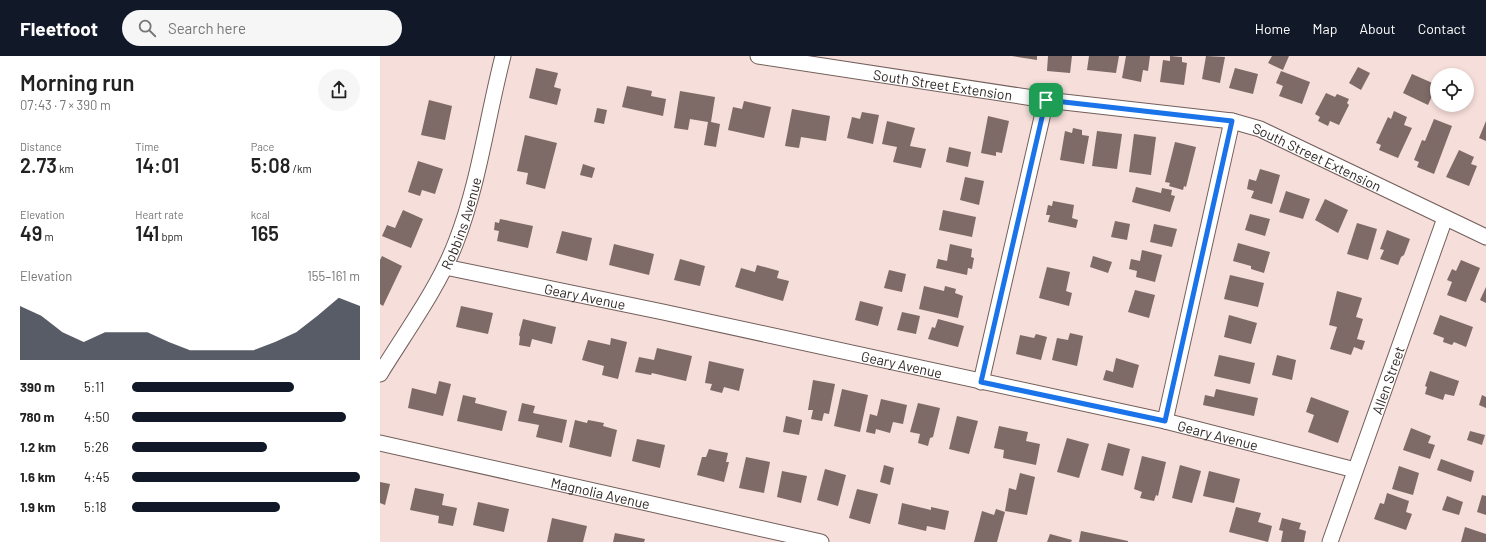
<!DOCTYPE html>
<html lang="en">
<head>
<meta charset="utf-8">
<style>
  :root { --surface:#fff; --page:#f6f6f6; --text:#222; --muted:#767676; --accent:#111827 }
  body { margin:0; font-family:Barlow,sans-serif; background:var(--page); color:var(--text); height:100vh; display:flex; flex-direction:column; font-size:15px; white-space:nowrap }
  * { box-sizing:border-box; margin:0 }
  p { font-size:13px; color:var(--muted) }
  .icon { flex:none; width:22px; height:22px; fill:none; stroke:currentColor; stroke-width:2; stroke-linecap:round; stroke-linejoin:round }
  .map { position:relative; flex:1; overflow:hidden }
  .drawer { display:flex; flex-direction:column; background:var(--surface); width:380px }
  .drawer>* { flex:none }
  .controls { position:absolute; left:1050px; top:12px; display:grid; gap:8px }
  .controls a { display:grid; place-items:center; width:44px; height:44px; border-radius:50%; background:var(--surface); box-shadow:0 2px 6px #0003; font-size:20px }
  .pin { position:absolute; display:grid; place-items:center; width:34px; height:34px; color:#fff; margin:-17px; border-radius:8px; box-shadow:0 2px 6px #0006 }
  .round { display:grid; place-items:center; flex:none; width:42px; height:42px; border-radius:21px; background:var(--page) }
  .head { display:flex; align-items:center; justify-content:space-between; height:68px; padding:0 20px }
  h1 { font-size:22px; font-weight:600; line-height:30px }
  .metrics { display:grid; grid-template-columns:repeat(3,1fr); gap:6px; height:68px; padding:4px 20px }
  .metrics div { display:grid; align-content:center }
  .metrics b { font-size:20px; font-weight:600 }
  .metrics small { font-size:11px; font-weight:400 }
  .metrics p { font-size:11px }
  .chart { height:112px; padding:8px 20px }
  .chart p { display:flex; justify-content:space-between }
  .chart svg { width:100%; height:72px; margin-top:4px; fill:var(--accent); opacity:.7 }
  ul { padding:0 20px; list-style:none; font-size:13px }
  li { display:grid; grid-template-columns:64px 48px 1fr; align-items:center; height:30px }
  li i { height:10px; border-radius:5px; background:var(--accent) }
  header { display:flex; align-items:center; gap:24px; box-sizing:border-box; height:56px; padding:0 20px; background:var(--accent); color:#fff }
  header strong { font-size:19px }
  nav { display:flex; gap:22px; margin-inline-start:auto; font-size:14px }
  .search { width:280px; height:36px; background:var(--page); display:flex; align-items:center; gap:10px; box-sizing:border-box; padding:0 14px; border-radius:22px; color:var(--muted); font-size:15px }
  main { display:flex; flex:1; min-height:0 }
  .map>svg:first-child { display:block }
  .building { fill:#7e6a66 }
  .lines { fill:none; stroke-linecap:round; stroke-linejoin:round }
  .minor-casing { stroke:#735f5b; stroke-width:17 }
  .minor { stroke:#fff; stroke-width:15 }
  .route-casing { stroke:#fff; stroke-width:8 }
  .route { stroke:#1a73e8; stroke-width:5 }
  .labels { text-anchor:middle; dominant-baseline:central; stroke-width:4; stroke-linejoin:round; paint-order:stroke }
  .street-label { font-size:14px; fill:#2e2624; stroke:#f6deda }
</style>
</head>
<body>
<header>
<strong>Fleetfoot</strong>
<div class="search"><svg class="icon" aria-label="search" viewBox="0 0 24 24"><circle cx="10" cy="10" r="6"/><path d="M15 15l6 6"/></svg>Search here</div>
<nav><a>Home</a><a>Map</a><a>About</a><a>Contact</a></nav>
</header>
<main>
<section class="drawer">
<div class="head"><div><h1>Morning run</h1><p>07:43 · 7 × 390 m</p></div><a class="round"><svg class="icon" aria-label="share" viewBox="0 0 24 24"><path d="M12 15V3M7 8l5-5 5 5M5 13v7h14v-7"/></svg></a></div>
<div class="metrics">
<div><p>Distance</p><b>2.73<small> km</small></b></div>
<div><p>Time</p><b>14:01</b></div>
<div><p>Pace</p><b>5:08<small> /km</small></b></div>
</div>
<div class="metrics">
<div><p>Elevation</p><b>49<small> m</small></b></div>
<div><p>Heart rate</p><b>141<small> bpm</small></b></div>
<div><p>kcal</p><b>165</b></div>
</div>
<div class="chart"><p><span>Elevation</span>155–161 m</p>
<svg viewBox="0 0 160 44" preserveAspectRatio="none"><path d="M0 44V11L10 17L20 27L30 33L40 27L50 27L60 27L70 33L80 38L90 38L100 38L110 38L120 33L130 27L140 17L150 6L160 11V44z"/></svg>
</div>
<ul>
<li><b>390 m</b>5:11<i style="width:71%"></i></li>
<li><b>780 m</b>4:50<i style="width:94%"></i></li>
<li><b>1.2 km</b>5:26<i style="width:59%"></i></li>
<li><b>1.6 km</b>4:45<i style="width:100%"></i></li>
<li><b>1.9 km</b>5:18<i style="width:65%"></i></li>
</ul>
</section>
<div class="map">
<svg width="1106" height="486" viewBox="0 0 1106 486">
  <rect width="100%" height="100%" fill="#f6deda"/>
  <!-- building -->
  <g class="building">
    <polygon points="632,0 657,0 657,4"/>
    <polygon points="668,0 692,0 690,17 667,15"/>
    <polygon points="709,0 739,0 736,17 707,14"/>
    <polygon points="746,0 770,0 768,15 763,14 761,26 742,22"/>
    <polygon points="790,0 802,1 802,6 807,7 804,29 780,26 783,4 790,5"/>
    <polygon points="826,0 845,1 840,27 822,23"/>
    <polygon points="892,0 909,0 903,14 888,7"/>
    <polygon points="978,11 990,17 981,34 969,27"/>
    <polygon points="156,12 178,17 174,31 181,33 177,49 149,42"/>
    <polygon points="855,12 878,18 873,38 849,32"/>
    <polygon points="901,15 930,26 922,48 899,40 903,30 896,27"/>
    <polygon points="1032,18 1057,29 1048,49 1023,37"/>
    <polygon points="247,30 272,35 271,40 286,43 283,60 242,51"/>
    <polygon points="300,35 335,41 331,66 340,68 336,91 324,89 328,66 310,63 308,74 294,72"/>
    <polygon points="946,37 955,41 957,38 969,43 967,47 969,49 959,69 950,65 948,70 938,65 940,61 935,58"/>
    <polygon points="49,44 72,50 65,84 41,79"/>
    <polygon points="364,45 391,51 384,82 348,74 353,51 362,53"/>
    <polygon points="217,52 227,54 224,68 214,66"/>
    <polygon points="412,53 450,60 446,85 421,81 419,92 405,90"/>
    <polygon points="1014,55 1027,61 1024,69 1032,72 1018,102 999,94 1001,89 996,87 1008,61 1011,63"/>
    <polygon points="482,56 499,59 493,88 467,82 472,61 480,63"/>
    <polygon points="608,60 629,65 622,97 616,96 616,100 601,97"/>
    <polygon points="1054,63 1072,70 1054,118 1037,111 1039,106 1034,104 1042,84 1045,85"/>
    <polygon points="507,65 535,72 530,90 546,93 541,112 513,106 517,91 502,88"/>
    <polygon points="1106,65 1106,85 1099,82"/>
    <polygon points="693,72 702,74 702,79 709,80 704,108 680,104 685,75 692,77"/>
    <polygon points="717,75 742,78 737,113 712,110"/>
    <polygon points="754,78 776,81 771,119 749,116"/>
    <polygon points="145,79 177,87 165,133 146,128 148,117 137,115"/>
    <polygon points="795,86 816,91 806,131 804,130 803,134 789,130 790,127 785,126"/>
    <polygon points="569,91 591,96 588,111 566,106"/>
    <polygon points="1079,94 1094,101 1091,108 1097,110 1089,130 1066,121"/>
    <polygon points="38,105 63,113 55,138 42,134 40,140 28,136"/>
    <polygon points="203,108 215,112 212,122 200,119"/>
    <polygon points="880,113 900,119 892,148 871,142 874,135 867,133 869,123 876,125"/>
    <polygon points="585,121 604,125 599,149 580,144"/>
    <polygon points="756,131 781,137 782,132 792,134 791,139 795,140 790,156 752,146"/>
    <polygon points="906,135 930,143 923,163 899,156"/>
    <polygon points="945,143 968,154 958,177 935,164"/>
    <polygon points="673,145 694,149 692,162 698,164 696,172 668,166 670,159 666,159 668,149 672,150"/>
    <polygon points="23,154 43,163 31,192 2,180 7,169 15,172"/>
    <polygon points="563,154 596,161 592,181 559,174"/>
    <polygon points="870,158 890,163 885,180 865,174"/>
    <polygon points="120,163 153,170 148,192 117,185 119,175 114,174 115,166 119,167"/>
    <polygon points="735,165 750,168 747,184 731,181"/>
    <polygon points="977,167 997,173 988,204 967,198"/>
    <polygon points="774,168 797,173 792,191 770,186"/>
    <polygon points="1007,174 1030,183 1024,199 1021,201 1018,209 1000,203 1004,194 1000,193"/>
    <polygon points="182,175 212,182 207,205 176,197"/>
    <polygon points="858,187 890,196 884,217 871,213 871,210 853,205"/>
    <polygon points="234,188 274,198 269,219 229,209"/>
    <polygon points="570,188 592,193 591,201 594,202 592,213 588,212 587,219 556,212 558,203 567,205"/>
    <polygon points="762,194 782,199 775,226 756,221 757,215 749,213 751,203 760,205"/>
    <polygon points="2,200 22,210 3,250 0,248 0,204"/>
    <polygon points="713,200 732,206 728,217 710,211"/>
    <polygon points="300,203 325,210 320,230 294,224"/>
    <polygon points="1081,204 1100,212 1086,246 1067,239 1072,226 1067,224 1072,213 1076,215"/>
    <polygon points="377,209 399,215 397,222 409,225 403,245 355,231 361,212 375,216"/>
    <polygon points="667,211 690,216 686,235 692,237 689,250 659,242"/>
    <polygon points="509,214 526,218 522,236 504,232"/>
    <polygon points="850,219 884,227 878,251 844,243"/>
    <polygon points="544,230 564,235 565,230 576,233 575,237 583,240 578,262 539,253"/>
    <polygon points="1106,231 1106,247 1100,244"/>
    <polygon points="755,234 775,239 769,262 748,256"/>
    <polygon points="957,235 982,242 976,261 983,263 977,283 985,285 982,294 974,291 971,299 950,293 957,271 949,269"/>
    <polygon points="480,245 503,251 498,270 475,264"/>
    <polygon points="81,250 113,257 108,278 76,271"/>
    <polygon points="522,256 540,260 536,278 517,274"/>
    <polygon points="849,259 877,267 871,288 844,281"/>
    <polygon points="1060,259 1093,271 1086,291 1074,286 1072,289 1063,286 1064,282 1053,278"/>
    <polygon points="143,263 176,271 172,288 152,283 150,291 139,289 140,281 139,279"/>
    <polygon points="558,263 584,270 578,291 548,283 552,271 555,272"/>
    <polygon points="690,277 703,280 697,310 672,304 677,282 688,284"/>
    <polygon points="656,278 667,281 661,304 636,298 640,279 654,282"/>
    <polygon points="231,282 247,286 238,323 222,319 224,310 202,304 208,284 230,289"/>
    <polygon points="277,292 312,300 306,325 272,317 271,319 255,316 259,301 274,304"/>
    <polygon points="839,299 875,307 870,328 834,320"/>
    <polygon points="897,299 916,304 912,324 892,319"/>
    <polygon points="736,302 759,309 753,332 723,324 726,314 733,316"/>
    <polygon points="329,305 364,313 359,335 344,331 342,337 330,334 332,328 325,327"/>
    <polygon points="1050,315 1079,325 1074,340 1065,338 1063,344 1045,338 1047,331 1045,330"/>
    <polygon points="433,324 455,328 449,358 444,357 442,365 431,363 433,354 428,354"/>
    <polygon points="59,325 71,328 63,360 28,352 32,332 56,338"/>
    <polygon points="462,333 488,339 480,376 454,370"/>
    <polygon points="836,333 878,342 874,360 823,349 825,339 834,341"/>
    <polygon points="83,339 96,342 95,347 127,355 122,375 77,365"/>
    <polygon points="1102,339 1106,341 1106,352 1099,349"/>
    <polygon points="931,341 969,355 958,387 928,376 934,359 926,356"/>
    <polygon points="501,343 527,349 523,368 513,366 510,377 496,373 495,378 486,376 490,358 497,360"/>
    <polygon points="142,347 155,350 153,357 187,364 182,387 156,381 159,369 138,365"/>
    <polygon points="538,347 560,352 553,381 550,382 548,390 538,387 540,378 530,376"/>
    <polygon points="406,360 422,364 419,379 403,376"/>
    <polygon points="577,360 598,365 589,398 569,393"/>
    <polygon points="195,364 207,367 208,364 224,367 223,370 237,374 231,401 189,391"/>
    <polygon points="619,370 648,376 646,385 660,388 656,409 623,402 624,394 614,392"/>
    <polygon points="1031,372 1051,380 1048,387 1055,389 1050,403 1023,394"/>
    <polygon points="1090,375 1105,379 1102,389 1087,384"/>
    <polygon points="687,382 709,388 699,422 677,416"/>
    <polygon points="257,383 285,389 280,412 252,405"/>
    <polygon points="728,387 750,393 743,420 721,414"/>
    <polygon points="329,393 348,397 346,406 349,406 344,426 317,419 322,401 326,401"/>
    <polygon points="762,400 786,406 778,440 776,439 774,445 760,442 762,436 754,433"/>
    <polygon points="366,401 390,406 384,437 359,432"/>
    <polygon points="1061,403 1094,415 1091,426 1057,414"/>
    <polygon points="504,409 514,412 510,429 500,426"/>
    <polygon points="800,409 821,415 812,447 792,442"/>
    <polygon points="1019,410 1039,417 1033,439 1012,433"/>
    <polygon points="445,413 466,419 458,450 437,444"/>
    <polygon points="402,415 427,420 421,447 397,441"/>
    <polygon points="829,415 860,423 854,447 823,440"/>
    <polygon points="640,417 655,421 647,459 625,455 629,432 636,434"/>
    <polygon points="0,426 10,428 5,449 0,447"/>
    <polygon points="35,432 64,438 62,449 77,452 73,470 58,467 59,460 30,454"/>
    <polygon points="477,433 498,438 490,468 469,462"/>
    <polygon points="1007,437 1029,445 1026,456 1032,458 1026,474 994,463 1000,447 1004,448"/>
    <polygon points="1102,439 1106,440 1106,459 1097,456"/>
    <polygon points="1067,440 1083,446 1079,459 1062,454"/>
    <polygon points="98,446 129,453 124,476 93,469"/>
    <polygon points="522,447 551,454 551,451 569,455 565,474 547,470 546,475 518,468"/>
    <polygon points="856,451 881,457 878,466 892,470 888,486 849,476"/>
    <polygon points="616,453 625,456 617,486 594,486 602,455 614,459"/>
    <polygon points="172,462 207,470 203,486 167,486"/>
    <polygon points="902,462 921,467 919,473 926,475 924,486 901,486 903,475 899,474"/>
    <polygon points="1085,471 1106,478 1106,486 1081,486"/>
    <polygon points="701,475 748,485 748,486 699,486"/>
    <polygon points="235,477 265,483 264,486 233,486"/>
    <polygon points="670,478 692,484 691,486 667,486"/>
  </g>
  <g class="lines">
    <!-- minor casing -->
    <g class="minor-casing">
      <g id="minor">
        <path id="s1" d="M 378,0 L 666,44 L 852,65 L 880,73 L 1106,181"/>
        <path id="s2" d="M 65,211 L 283,256 L 785,365 L 975,414"/>
        <path id="s3" d="M 0,318 C 25,277 59,231 76,186 C 99,127 107,62 123,0"/>
        <polyline points="601,326 666,44"/>
        <polyline points="785,365 852,65"/>
        <path id="s4" d="M 0,387 L 441,486"/>
        <path id="s5" d="M 950,486 L 1065,162"/>
      </g>
    </g>
    <!-- minor -->
    <use href="#minor" class="minor"/>
  </g>
  <g class="lines">
    <!-- route casing -->
    <g class="route-casing">
      <polygon id="route" points="666,44 852,65 785,365 601,326"/>
    </g>
    <!-- route -->
    <use href="#route" class="route"/>
  </g>
  <g class="labels">
    <!-- street labels -->
    <g class="street-label">
      <text stroke="none"><textPath href="#s1" startOffset="187">South Street Extension</textPath></text>
      <text stroke="none"><textPath href="#s1" startOffset="571">South Street Extension</textPath></text>
      <text stroke="none"><textPath href="#s3" startOffset="172">Robbins Avenue</textPath></text>
      <text stroke="none"><textPath href="#s2" startOffset="143">Geary Avenue</textPath></text>
      <text stroke="none"><textPath href="#s2" startOffset="467">Geary Avenue</textPath></text>
      <text stroke="none"><textPath href="#s5" startOffset="172">Allen Street</textPath></text>
      <text stroke="none"><textPath href="#s2" startOffset="791">Geary Avenue</textPath></text>
      <text stroke="none"><textPath href="#s4" startOffset="226">Magnolia Avenue</textPath></text>
    </g>
  </g>
</svg>
<div class="controls">
<a><svg class="icon" aria-label="locate" viewBox="0 0 24 24"><circle cx="12" cy="12" r="6"/><path d="M12 2v4M12 18v4M2 12h4M18 12h4"/></svg></a>
</div>
<div class="pin" style="left:666px;top:44px;background:#1e9e55"><svg class="icon" aria-label="arrive" viewBox="0 0 24 24"><path d="M6 21V4h12l-3 4 3 4H6"/></svg></div>
</div>
</main>
</body>
</html>
